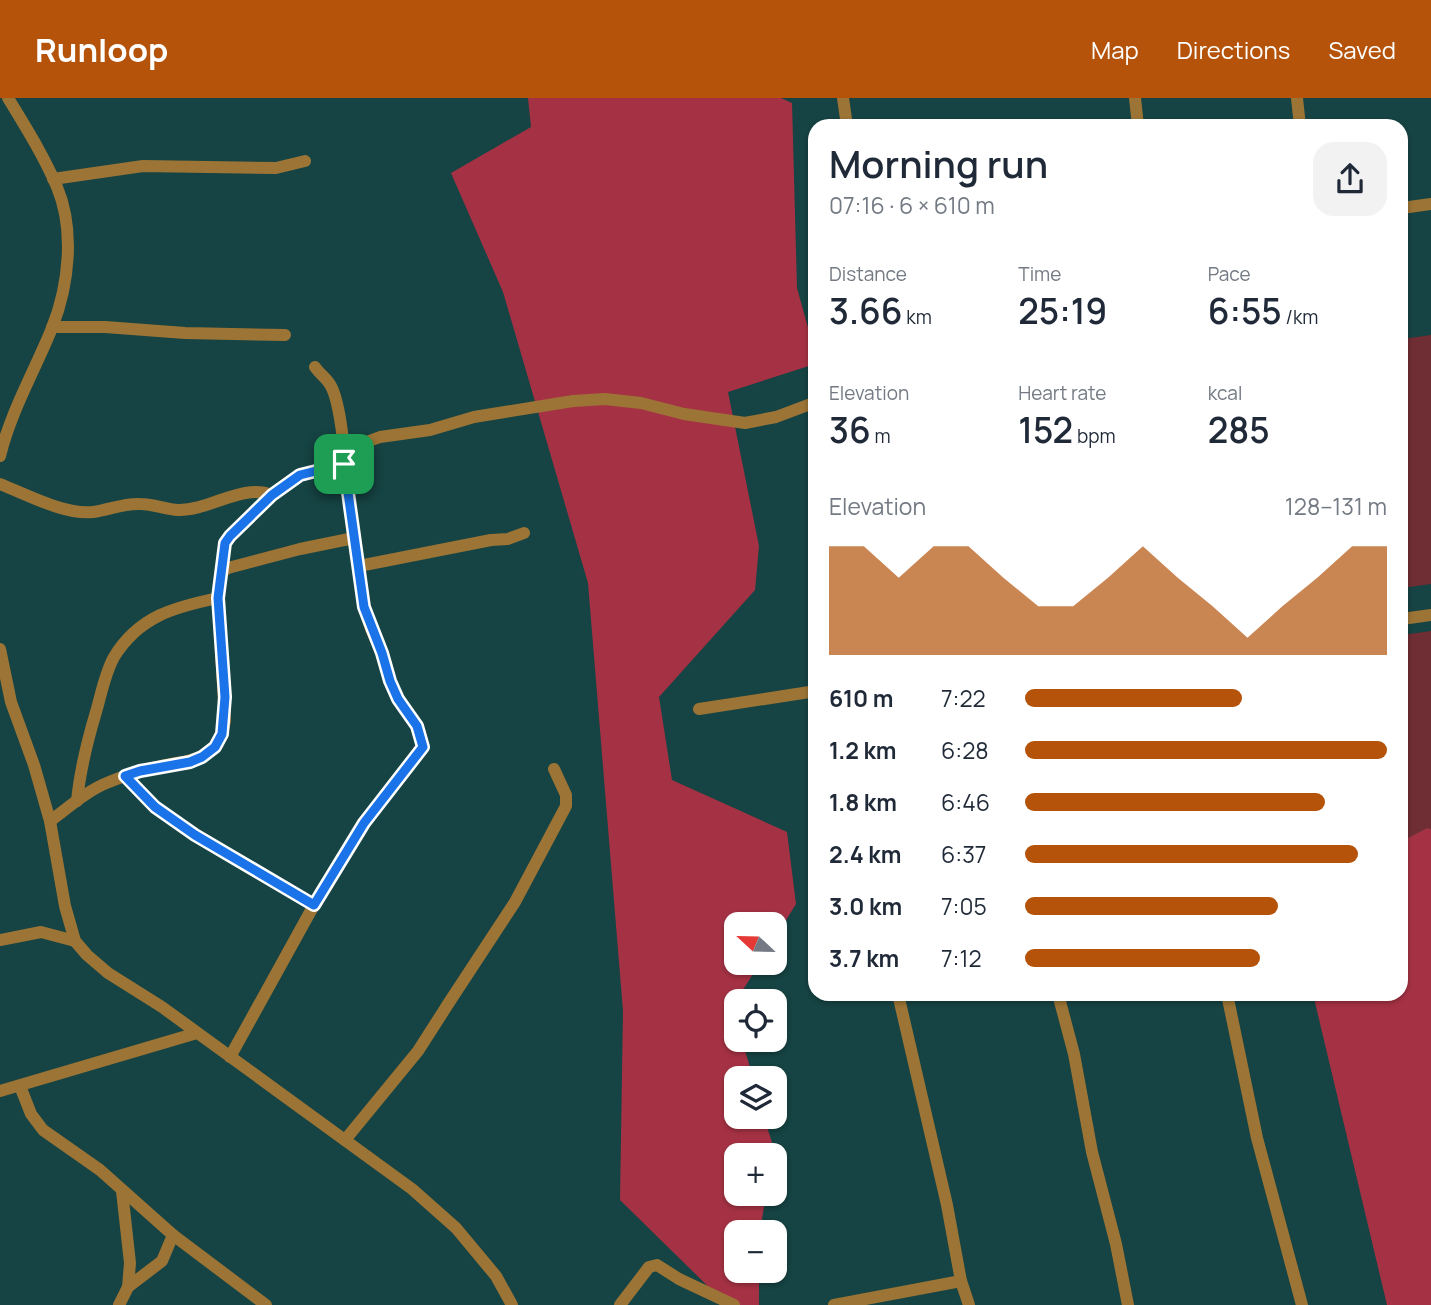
<!DOCTYPE html>
<html lang="en">
<head>
<meta charset="utf-8">
<style>
  :root { --surface:#fff; --page:#f2f2f3; --text:#1f2937; --muted:#747a83; --accent:#b45309 }
  body { margin:0; font-family:Manrope,sans-serif; background:var(--page); color:var(--text); height:100vh; display:flex; flex-direction:column; font-size:26px; white-space:nowrap }
  * { box-sizing:border-box; margin:0 }
  p { font-size:23px; color:var(--muted) }
  .icon { flex:none; width:38px; height:38px; fill:none; stroke:currentColor; stroke-width:2; stroke-linecap:round; stroke-linejoin:round }
  .map { position:relative; flex:1; overflow:hidden }
  .sheet { position:absolute; left:808px; top:21px; width:600px; height:882px; display:flex; flex-direction:column; background:var(--surface); border-radius:21px; box-shadow:0 2px 5px #0004 }
  .sheet>* { flex:none }
  .needle { width:46px; rotate:292deg }
  .controls { position:absolute; left:724px; top:814px; display:grid; gap:14px }
  .controls a { display:grid; place-items:center; width:63px; height:63px; border-radius:14px; background:var(--surface); box-shadow:0 2px 5px #0004; font-size:35px }
  .pin { position:absolute; display:grid; place-items:center; width:60px; height:60px; color:#fff; margin:-30px; border-radius:14px; box-shadow:0 4px 10px #0006 }
  .round { display:grid; place-items:center; flex:none; width:74px; height:74px; border-radius:21px; background:var(--page) }
  .overview { display:flex; align-items:center; justify-content:space-between; height:119px; padding:0 21px }
  h1 { font-size:38px; font-weight:600; line-height:52px }
  .figures { display:grid; grid-template-columns:repeat(3,1fr); gap:10px; height:119px; padding:7px 21px }
  .figures div { display:grid; align-content:center }
  .figures b { font-size:35px; font-weight:600 }
  .figures small { font-size:19px; font-weight:400 }
  .figures p { font-size:19px }
  .chart { height:196px; padding:14px 21px }
  .chart p { display:flex; justify-content:space-between }
  .chart svg { width:100%; height:126px; margin-top:7px; fill:var(--accent); opacity:.7 }
  ul { padding:0 21px; list-style:none; font-size:23px }
  li { display:grid; grid-template-columns:112px 84px 1fr; align-items:center; height:52px }
  li i { height:18px; border-radius:9px; background:var(--accent) }
  header { display:flex; align-items:center; gap:42px; box-sizing:border-box; height:98px; padding:0 35px; background:var(--accent); color:#fff }
  header strong { font-size:33px }
  nav { display:flex; gap:38px; margin-inline-start:auto; font-size:24px }
  .map>svg:first-child { display:block }
  .green { fill:#6f2d34 }
  .forest { fill:#a53244 }
  .lines { fill:none; stroke-linecap:round; stroke-linejoin:round }
  .street { stroke:#9c7435; stroke-width:12 }
  .route-casing { stroke:#fff; stroke-width:14 }
  .route { stroke:#1a73e8; stroke-width:9 }
</style>
</head>
<body>
<header>
<strong>Runloop</strong>
<nav><a>Map</a><a>Directions</a><a>Saved</a></nav>
</header>
<div class="map">
<svg width="1431" height="1207" viewBox="0 0 1431 1207">
  <rect width="100%" height="100%" fill="#164343"/>
  <!-- green -->
  <g class="green">
    <polygon points="1431,237 1431,486 1402,490 1402,241"/>
    <polygon points="1431,533 1431,731 1427,730 1402,743 1402,537"/>
  </g>
  <!-- forest -->
  <g class="forest">
    <polygon points="528,0 781,0 792,5 797,190 815,255 815,266 728,294 759,448 755,492 659,599 672,682 787,734 796,806 775,840 775,826 737,826 737,864 760,865 732,909 737,925 737,942 742,942 753,980 737,980 737,1018 764,1019 774,1051 773,1057 737,1057 737,1096 766,1096 760,1134 737,1134 737,1172 759,1173 759,1207 727,1207 620,1102 623,913 588,485 503,194 451,75 531,29"/>
    <polygon points="1427,730 1431,731 1431,1207 1387,1207 1313,896 1402,896 1402,743"/>
  </g>
  <g class="lines">
    <!-- street -->
    <g class="street">
      <polyline points="843,0 847,28"/>
      <polyline points="1135,0 1138,28"/>
      <polyline points="1297,0 1300,28"/>
      <polyline points="53,81 143,68 276,70 305,63"/>
      <polyline points="1402,110 1431,106"/>
      <polyline points="52,229 105,229 185,235 285,237"/>
      <polyline points="345,352 380,339 430,332 474,319 573,303 605,301 641,305 684,316 745,325 776,319 816,304"/>
      <path d="M 0,358 C 11,313 35,272 52,230 C 69,187 75,132 57,89 C 44,58 25,28 8,0"/>
      <path d="M 0,386 C 26,396 64,417 93,414 C 109,412 124,405 140,406 C 153,406 165,411 178,412 C 209,413 242,385 272,397"/>
      <polyline points="359,468 491,442 508,441 524,435"/>
      <polyline points="222,474 228,470 300,451 354,440"/>
      <polyline points="1402,521 1431,517"/>
      <polyline points="0,551 11,604 34,667 50,723 65,808 75,843 87,857 108,875 162,909 412,1091 456,1130 496,1178 512,1207"/>
      <polyline points="699,611 816,593"/>
      <polyline points="125,678 155,709 195,737 314,807"/>
      <path d="M 77,703 C 80,672 87,644 96,614 C 101,597 105,575 114,559 C 139,518 175,509 218,500"/>
      <path d="M 50,723 C 69,709 88,692 109,684 C 126,677 143,672 161,668 C 194,661 217,663 225,623 L 218,500 L 225,445 L 230,438 L 272,397 L 301,377 L 344,366"/>
      <polyline points="0,842 41,834 75,843"/>
      <polyline points="898,896 947,1107 961,1183 969,1207"/>
      <polyline points="1058,896 1074,956 1092,1054 1116,1146 1128,1207"/>
      <polyline points="1227,896 1257,1040 1302,1207"/>
      <path d="M 230,959 L 314,807 L 364,725 L 423,649 L 417,628 L 398,601 L 390,583 L 382,555 L 371,531 L 364,509 L 344,366 C 345,350 339,298 329,285 C 325,279 319,275 315,269"/>
      <polyline points="20,988 31,1016 43,1032 100,1072 173,1137 266,1207"/>
      <polyline points="0,993 197,935"/>
      <polyline points="345,1042 418,953 450,903 515,804 566,708 566,697 554,671"/>
      <polyline points="122,1093 130,1165 128,1189"/>
      <polyline points="119,1207 128,1189 162,1163 173,1137"/>
      <polyline points="620,1207 649,1169 657,1167 679,1181 734,1207"/>
      <polyline points="834,1207 961,1183"/>
    </g>
  </g>
  <g class="lines">
    <!-- route casing -->
    <g class="route-casing">
      <polygon id="route" points="344,366 364,509 382,555 390,583 398,601 417,628 423,649 364,725 314,807 195,737 155,709 125,678 140,673 190,664 202,659 215,649 222,636 225,599 218,500 225,445 230,438 272,397 300,377"/>
    </g>
    <!-- route -->
    <use href="#route" class="route"/>
  </g>
</svg>
<div class="controls">
<a><svg class="needle" viewBox="-14 -14 28 28"><path d="M0-13l5 13h-10z" fill="#e53935"/><path d="M0 13l5-13h-10z" fill="#747a83"/></svg></a>
<a><svg class="icon" aria-label="locate" viewBox="0 0 24 24"><circle cx="12" cy="12" r="6"/><path d="M12 2v4M12 18v4M2 12h4M18 12h4"/></svg></a>
<a><svg class="icon" aria-label="layers" viewBox="0 0 24 24"><path d="M12 4l9 5-9 5-9-5zM3 14l9 5 9-5"/></svg></a>
<a>+</a>
<a>−</a>
</div>
<div class="pin" style="left:344px;top:366px;background:#1e9e55"><svg class="icon" aria-label="arrive" viewBox="0 0 24 24"><path d="M6 21V4h12l-3 4 3 4H6"/></svg></div>
<section class="sheet">
<div class="overview"><div><h1>Morning run</h1><p>07:16 · 6 × 610 m</p></div><a class="round"><svg class="icon" aria-label="share" viewBox="0 0 24 24"><path d="M12 15V3M7 8l5-5 5 5M5 13v7h14v-7"/></svg></a></div>
<div class="figures">
<div><p>Distance</p><b>3.66<small> km</small></b></div>
<div><p>Time</p><b>25:19</b></div>
<div><p>Pace</p><b>6:55<small> /km</small></b></div>
</div>
<div class="figures">
<div><p>Elevation</p><b>36<small> m</small></b></div>
<div><p>Heart rate</p><b>152<small> bpm</small></b></div>
<div><p>kcal</p><b>285</b></div>
</div>
<div class="chart"><p><span>Elevation</span>128–131 m</p>
<svg viewBox="0 0 160 44" preserveAspectRatio="none"><path d="M0 44V6L10 6L20 17L30 6L40 6L50 17L60 27L70 27L80 17L90 6L100 17L110 27L120 38L130 27L140 17L150 6L160 6V44z"/></svg>
</div>
<ul>
<li><b>610 m</b>7:22<i style="width:60%"></i></li>
<li><b>1.2 km</b>6:28<i style="width:100%"></i></li>
<li><b>1.8 km</b>6:46<i style="width:83%"></i></li>
<li><b>2.4 km</b>6:37<i style="width:92%"></i></li>
<li><b>3.0 km</b>7:05<i style="width:70%"></i></li>
<li><b>3.7 km</b>7:12<i style="width:65%"></i></li>
</ul>
</section>
</div>
</body>
</html>
